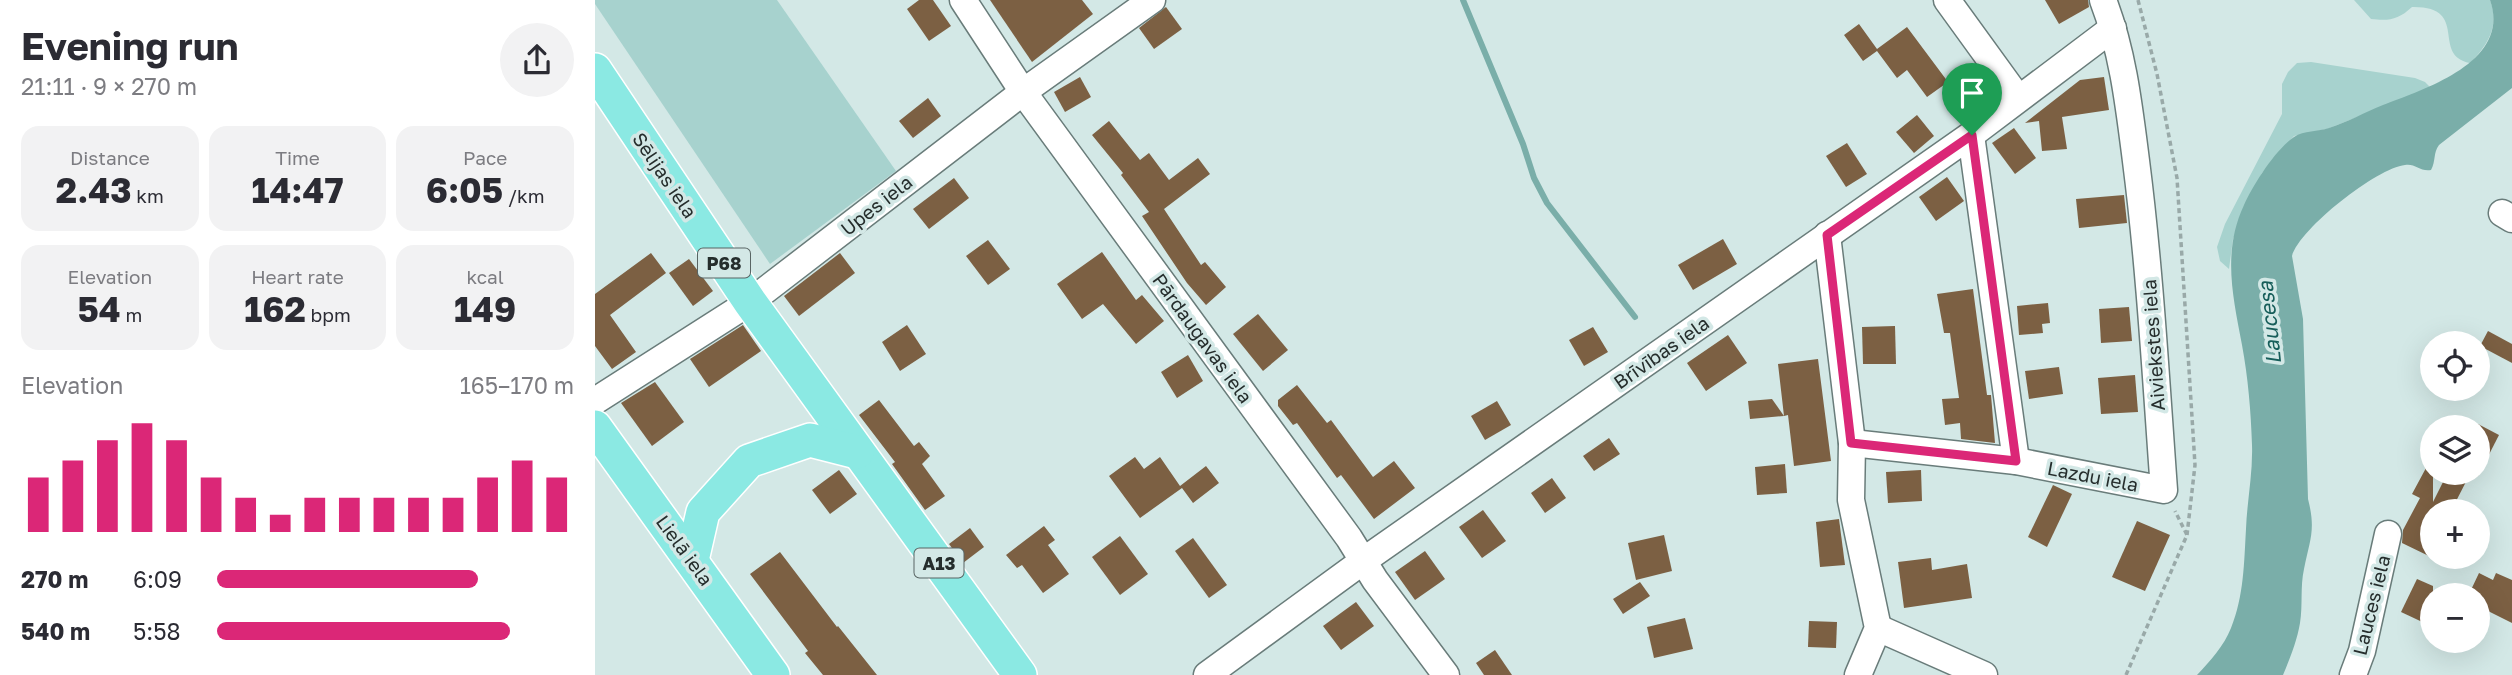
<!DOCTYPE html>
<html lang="en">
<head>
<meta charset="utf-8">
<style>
  :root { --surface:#fff; --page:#f2f2f3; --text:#2b2b33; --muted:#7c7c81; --accent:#db2777 }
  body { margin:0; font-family:"Golos Text",sans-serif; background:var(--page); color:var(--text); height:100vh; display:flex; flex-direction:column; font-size:26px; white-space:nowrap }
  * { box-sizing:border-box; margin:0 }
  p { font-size:23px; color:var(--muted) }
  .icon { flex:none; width:38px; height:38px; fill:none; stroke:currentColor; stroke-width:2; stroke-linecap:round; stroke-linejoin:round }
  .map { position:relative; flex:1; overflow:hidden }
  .details { display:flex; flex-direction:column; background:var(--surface); width:595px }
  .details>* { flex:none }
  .buttons { position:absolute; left:1825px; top:331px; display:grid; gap:14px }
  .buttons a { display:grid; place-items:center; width:70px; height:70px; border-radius:50%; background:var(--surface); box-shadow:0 7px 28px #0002; font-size:35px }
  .pin { position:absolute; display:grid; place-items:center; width:60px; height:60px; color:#fff; margin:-72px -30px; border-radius:50% 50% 50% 0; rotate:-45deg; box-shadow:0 0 7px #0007 }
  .pin .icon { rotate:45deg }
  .round { display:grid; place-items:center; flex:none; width:74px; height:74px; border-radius:37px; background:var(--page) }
  .headline { display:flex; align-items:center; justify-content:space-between; height:119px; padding:0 21px }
  h1 { font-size:38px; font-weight:700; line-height:52px }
  .metrics { display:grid; grid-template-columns:repeat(3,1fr); gap:10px; height:119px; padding:7px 21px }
  .metrics div { display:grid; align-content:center; border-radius:18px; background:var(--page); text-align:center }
  .metrics b { font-size:35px; font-weight:700 }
  .metrics small { font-size:19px; font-weight:400 }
  .metrics p { font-size:19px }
  .chart { height:196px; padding:14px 21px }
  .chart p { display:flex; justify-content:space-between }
  .chart svg { width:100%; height:126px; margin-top:7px; stroke:var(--accent); stroke-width:6 }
  ul { padding:0 21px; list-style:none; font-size:23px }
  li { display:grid; grid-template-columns:112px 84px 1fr; align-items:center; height:52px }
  li i { height:18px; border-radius:9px; background:var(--accent) }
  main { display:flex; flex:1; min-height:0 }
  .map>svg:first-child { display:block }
  .green { fill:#a7d2ce }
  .water { fill:#7aaea9 }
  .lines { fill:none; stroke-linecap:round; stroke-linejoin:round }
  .stream { stroke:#7aaea9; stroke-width:6 }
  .building { fill:#7c6043 }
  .minor-casing { stroke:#697c7a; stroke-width:29 }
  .major-casing { stroke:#fff; stroke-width:36 }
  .path { stroke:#99a9a8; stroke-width:3.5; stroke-dasharray:5 3.5; stroke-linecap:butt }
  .minor { stroke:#fff; stroke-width:26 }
  .major { stroke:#8be9e3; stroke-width:33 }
  .route-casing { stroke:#fff; stroke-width:14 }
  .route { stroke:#db2777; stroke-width:9 }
  .labels { text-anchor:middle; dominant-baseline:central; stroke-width:7; stroke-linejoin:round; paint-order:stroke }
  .shield { fill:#d3e8e6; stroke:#596564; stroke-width:2 }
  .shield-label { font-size:18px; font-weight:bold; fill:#252d2c }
  .street-label { font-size:19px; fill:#252d2c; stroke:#d3e8e6 }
  .water-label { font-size:21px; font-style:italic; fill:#175e5a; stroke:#d3e8e6 }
</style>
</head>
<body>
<main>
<section class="details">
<div class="headline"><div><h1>Evening run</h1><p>21:11 · 9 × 270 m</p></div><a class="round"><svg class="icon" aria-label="share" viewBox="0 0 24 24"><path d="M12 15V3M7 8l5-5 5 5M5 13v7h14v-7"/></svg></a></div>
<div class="metrics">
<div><p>Distance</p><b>2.43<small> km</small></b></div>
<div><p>Time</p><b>14:47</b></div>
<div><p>Pace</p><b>6:05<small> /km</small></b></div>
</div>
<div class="metrics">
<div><p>Elevation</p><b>54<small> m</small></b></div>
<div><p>Heart rate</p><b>162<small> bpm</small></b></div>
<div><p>kcal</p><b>149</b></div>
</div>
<div class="chart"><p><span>Elevation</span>165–170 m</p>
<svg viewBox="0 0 160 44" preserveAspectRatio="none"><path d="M5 44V25M15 44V19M25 44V12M35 44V6M45 44V12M55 44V25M65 44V32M75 44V38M85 44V32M95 44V32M105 44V32M115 44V32M125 44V32M135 44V25M145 44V19M155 44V25"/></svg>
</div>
<ul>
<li><b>270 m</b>6:09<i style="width:73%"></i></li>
<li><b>540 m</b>5:58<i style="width:82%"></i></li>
</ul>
</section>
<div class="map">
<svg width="1917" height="675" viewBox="0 0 1917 675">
  <rect width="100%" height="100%" fill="#d3e8e6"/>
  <!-- green -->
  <g class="green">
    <polygon points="0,0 182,0 301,171 175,264 0,4"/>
    <path d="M 1759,0 L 1895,0 C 1905,25 1893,45 1875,63 C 1835,55 1876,6 1817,7 C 1803,20 1794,21 1776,19 Z"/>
    <polygon points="1716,62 1820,78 1830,82 1836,88 1732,129 1699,136 1667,173 1638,239 1634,269 1625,261 1622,247 1630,224 1687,114 1687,84 1693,72 1702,63"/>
  </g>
  <!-- water -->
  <path class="water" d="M 1895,0 L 1917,0 L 1917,88 L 1844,145 C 1838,153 1841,161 1836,170 C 1825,172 1820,163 1810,165 C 1782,168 1705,228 1697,256 L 1708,319 L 1713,499 C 1721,530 1715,539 1709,569 C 1705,587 1708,605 1705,623 C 1702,641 1695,658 1688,675 L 1602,675 C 1615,661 1629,646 1636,628 C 1649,596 1649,563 1651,529 C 1652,501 1658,473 1657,445 C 1656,412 1653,377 1647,345 C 1638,297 1627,252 1649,205 C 1658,185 1680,150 1699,137 C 1709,130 1723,132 1734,128 C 1753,122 1770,112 1788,105 C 1829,89 1917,62 1895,0 Z"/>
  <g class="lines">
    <!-- stream -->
    <polyline class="stream" points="868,0 928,144 939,178 952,203 1040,317"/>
  </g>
  <!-- building -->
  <g class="building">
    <polygon points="324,0 338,0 356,26 334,41 312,9"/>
    <polygon points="395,0 487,0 498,14 437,62"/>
    <polygon points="1450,0 1493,0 1494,7 1464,24"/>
    <polygon points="571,7 587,29 559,49 544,28"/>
    <polygon points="1264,24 1282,49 1312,27 1353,82 1332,97 1312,70 1302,78 1282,51 1268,61 1249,35"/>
    <polygon points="1381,73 1396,92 1371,112 1356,93"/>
    <polygon points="485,77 496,97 470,112 459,92"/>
    <polygon points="1509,77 1514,110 1467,117 1472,149 1447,151 1444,121 1430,123 1485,80"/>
    <polygon points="333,98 346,116 318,138 304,121"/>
    <polygon points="1322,115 1339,136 1319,153 1301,132"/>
    <polygon points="514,121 545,160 554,153 574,180 603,158 615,174 569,209 606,265 610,262 631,287 611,305 592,283 547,216 554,212 526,175 528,173 497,135"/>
    <polygon points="1419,128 1441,158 1420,174 1397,143"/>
    <polygon points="1252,143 1272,174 1251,187 1231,156"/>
    <polygon points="1352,177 1369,201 1341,221 1324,197"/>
    <polygon points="359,178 374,198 334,229 318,209"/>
    <polygon points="1529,195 1532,223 1484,228 1481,199"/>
    <polygon points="1128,239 1142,264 1098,290 1083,265"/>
    <polygon points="393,240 415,269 393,285 371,256"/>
    <polygon points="507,252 541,300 547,295 569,321 541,344 508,304 487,319 462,284"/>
    <polygon points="56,253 71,273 15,315 41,352 17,369 0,346 0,294"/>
    <polygon points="245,253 260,273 204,316 189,296"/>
    <polygon points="94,259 118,291 98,306 74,273"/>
    <polygon points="1378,289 1392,395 1396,395 1400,443 1366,439 1365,423 1350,425 1347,399 1364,398 1355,333 1349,333 1342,294"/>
    <polygon points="1453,303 1455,323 1447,324 1448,333 1424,335 1422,306"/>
    <polygon points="1534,307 1537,341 1506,343 1504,309"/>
    <polygon points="663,314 693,350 668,371 638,334"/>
    <polygon points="148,325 166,351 114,387 95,359"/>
    <polygon points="312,325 331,354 305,371 287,342"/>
    <polygon points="1300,326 1301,364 1268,364 1267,327"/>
    <polygon points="998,327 1013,352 989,366 974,340"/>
    <polygon points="1893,331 1917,344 1917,363 1885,346"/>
    <polygon points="1133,335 1152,363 1111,391 1092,363"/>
    <polygon points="593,355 608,381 582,398 566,372"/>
    <polygon points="1223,359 1236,461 1199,466 1193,415 1189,416 1183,364"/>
    <polygon points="1464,367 1468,394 1434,399 1430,371"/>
    <polygon points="1540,375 1543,412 1506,414 1503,378"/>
    <polygon points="60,382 89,422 57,446 26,403"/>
    <polygon points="702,385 732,423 736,420 778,477 799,461 820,488 779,519 746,475 742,478 702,423 698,425 683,406 683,400"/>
    <polygon points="1177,399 1189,416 1155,419 1153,401"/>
    <polygon points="284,400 319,446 324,442 335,456 327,464 350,496 330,510 297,464 300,462 264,415"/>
    <polygon points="902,401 916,425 890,440 876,416"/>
    <polygon points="1883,424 1904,435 1883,476"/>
    <polygon points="1014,438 1025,454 999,471 988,456"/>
    <polygon points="1838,455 1838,502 1853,472 1876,472 1856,511 1838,511 1838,558 1807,543 1808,530 1825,498 1817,494"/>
    <polygon points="540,457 549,469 565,457 585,486 611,466 624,483 598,503 587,488 545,518 514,476"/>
    <polygon points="1190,464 1192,493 1162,495 1160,467"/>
    <polygon points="244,470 262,494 235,514 217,490"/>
    <polygon points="1326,470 1327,501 1293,503 1291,472"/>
    <polygon points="957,478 971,498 950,513 936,493"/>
    <polygon points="1458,485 1477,494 1452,547 1433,537"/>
    <polygon points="888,510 911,541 887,558 864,527"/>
    <polygon points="1244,519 1250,565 1225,567 1221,522"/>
    <polygon points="1542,521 1575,535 1550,591 1517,577"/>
    <polygon points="449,526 460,540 453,545 474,574 448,593 427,565 422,568 411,555"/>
    <polygon points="375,528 389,547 368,563 354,544"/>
    <polygon points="1069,535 1077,571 1041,580 1033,543"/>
    <polygon points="525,536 553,574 525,595 497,557"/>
    <polygon points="598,538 632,585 614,598 580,551"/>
    <polygon points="830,551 850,579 820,600 800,572"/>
    <polygon points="185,552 242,627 243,626 282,675 228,675 210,653 213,651 155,574"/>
    <polygon points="1336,558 1337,570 1372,564 1377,598 1309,608 1303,562"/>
    <polygon points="1884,573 1898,580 1901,573 1917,580 1917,623 1885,607 1889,598 1875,592"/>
    <polygon points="1822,579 1838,586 1838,627 1806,612"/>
    <polygon points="1045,582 1055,596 1028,614 1018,599"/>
    <polygon points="761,602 779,626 746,650 728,626"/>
    <polygon points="1090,618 1098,649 1059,658 1052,627"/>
    <polygon points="1214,621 1242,622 1241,648 1213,647"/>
    <polygon points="900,650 917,675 889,675 881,663"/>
  </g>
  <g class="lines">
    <!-- minor casing -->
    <g class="minor-casing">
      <g id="minor">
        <polyline points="368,0 428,92 754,538 780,580 851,675"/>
        <polyline points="1352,0 1423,98"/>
        <polyline points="1376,135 1421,461"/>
        <polyline points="1907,213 1917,219"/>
        <polyline points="1232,235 1257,443 1256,500 1283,628 1263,675"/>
        <polyline points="0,401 155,302 428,92 557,0"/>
        <path d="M 1257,443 L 1421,461 L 1569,490 C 1561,381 1555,270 1541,161 C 1534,106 1528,52 1508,0"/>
        <polyline points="1283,628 1389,675"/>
        <polyline points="612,675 768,561 1376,135 1518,28"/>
        <polyline points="1758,675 1767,651 1793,534"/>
      </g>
    </g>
    <!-- major casing -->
    <g class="major-casing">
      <g id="major">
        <polyline points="0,70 155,302 425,675"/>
        <polyline points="0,427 178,675"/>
        <polyline points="97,560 108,512 154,461 215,440 262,452"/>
      </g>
    </g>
    <!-- path -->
    <g class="path">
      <polyline points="1543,0 1562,74 1582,178 1600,465 1592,535"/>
      <polyline points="1531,675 1592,535 1580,511"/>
    </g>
    <!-- minor -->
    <use href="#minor" class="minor"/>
    <!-- major -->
    <use href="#major" class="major"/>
  </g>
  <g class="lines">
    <!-- route casing -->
    <g class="route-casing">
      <polygon id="route" points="1377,135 1421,461 1256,443 1232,235"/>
    </g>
    <!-- route -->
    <use href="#route" class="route"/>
  </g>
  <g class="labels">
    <!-- shield labels -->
    <g class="shield">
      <rect x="103" y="248.5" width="52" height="29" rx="5"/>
      <rect x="319.5" y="548.5" width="49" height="29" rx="5"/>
    </g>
    <g class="shield-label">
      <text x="129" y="263">P68</text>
      <text x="344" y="563">A13</text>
    </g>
    <!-- street labels -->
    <g class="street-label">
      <text transform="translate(70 175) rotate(56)">Sēlijas iela</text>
      <text transform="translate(281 205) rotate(-38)">Upes iela</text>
      <text transform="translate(608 338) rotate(54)">Pārdaugavas iela</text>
      <text transform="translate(1558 345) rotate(-94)">Aiviekstes iela</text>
      <text transform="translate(1066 352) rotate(-35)">Brīvības iela</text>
      <text transform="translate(1498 476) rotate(11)">Lazdu iela</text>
      <text transform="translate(90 550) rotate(54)">Lielā iela</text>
      <text transform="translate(1776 605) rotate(-76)">Lauces iela</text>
    </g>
    <!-- water labels -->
    <g class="water-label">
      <text transform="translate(1674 323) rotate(-96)">Laucesa</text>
    </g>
  </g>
</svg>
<div class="buttons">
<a><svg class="icon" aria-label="locate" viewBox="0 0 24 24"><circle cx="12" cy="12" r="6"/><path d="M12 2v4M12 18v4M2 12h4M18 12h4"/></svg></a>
<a><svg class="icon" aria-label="layers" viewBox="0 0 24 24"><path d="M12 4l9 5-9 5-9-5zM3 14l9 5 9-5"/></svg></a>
<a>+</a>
<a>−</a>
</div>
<div class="pin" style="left:1377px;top:135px;background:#1e9e55"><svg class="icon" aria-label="arrive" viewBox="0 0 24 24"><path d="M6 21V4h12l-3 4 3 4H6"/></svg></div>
</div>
</main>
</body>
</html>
